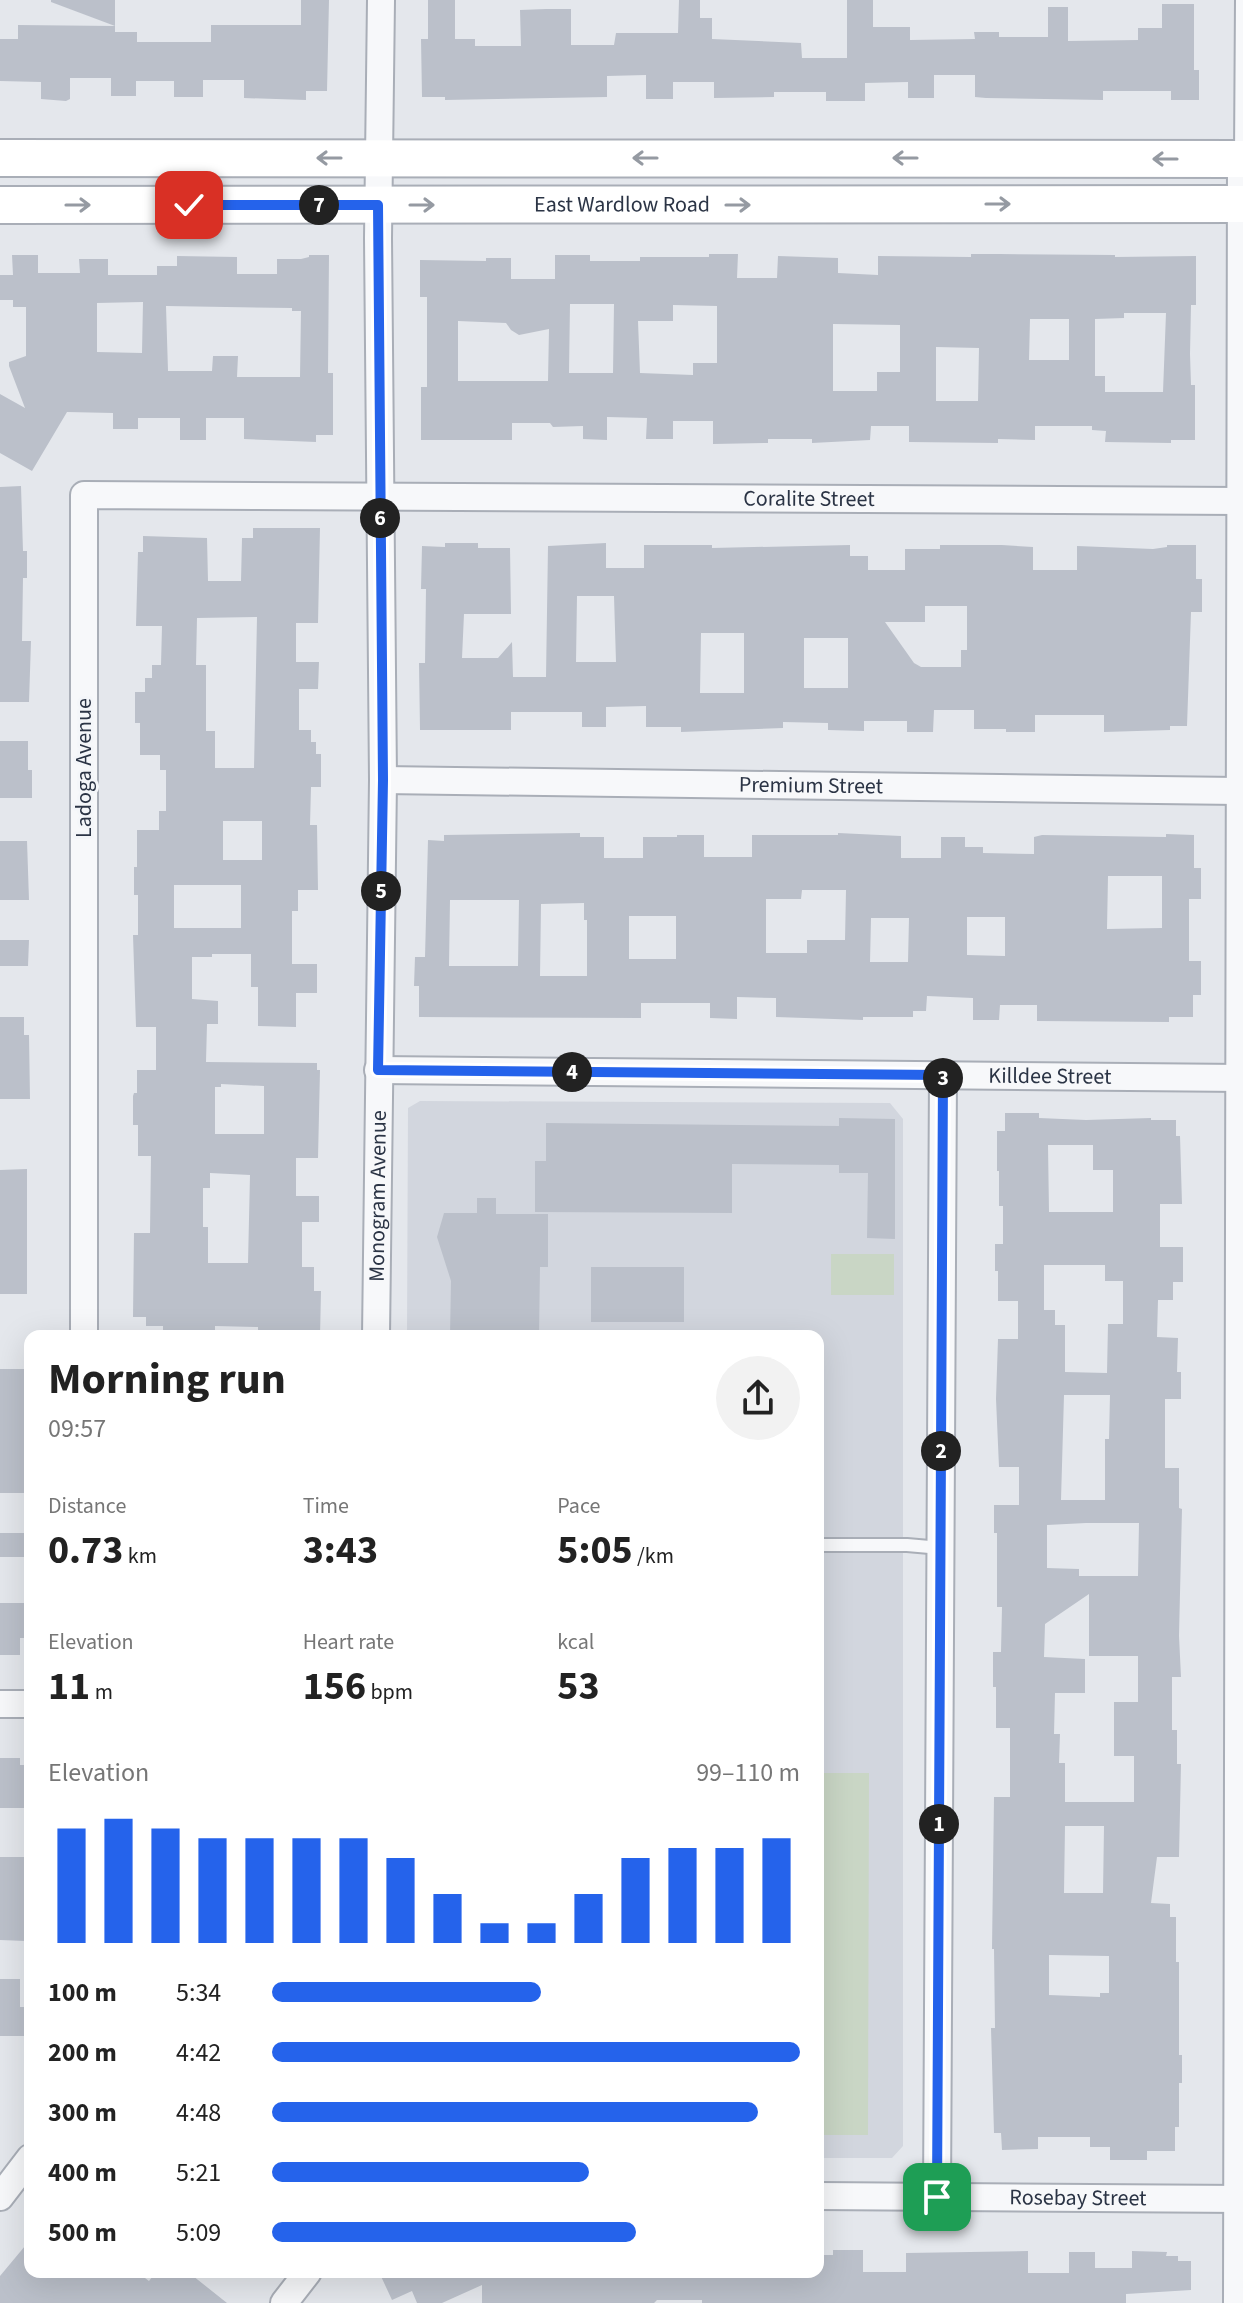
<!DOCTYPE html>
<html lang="en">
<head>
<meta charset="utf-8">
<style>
  :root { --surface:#fff; --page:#f2f2f2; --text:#222; --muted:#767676; --accent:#2563eb }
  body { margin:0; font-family:"Source Sans 3",sans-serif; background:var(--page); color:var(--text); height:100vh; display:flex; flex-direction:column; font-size:30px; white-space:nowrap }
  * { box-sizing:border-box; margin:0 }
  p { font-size:26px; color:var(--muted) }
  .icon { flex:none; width:44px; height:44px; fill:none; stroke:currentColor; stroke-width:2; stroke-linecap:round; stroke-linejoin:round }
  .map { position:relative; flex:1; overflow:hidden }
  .sheet { position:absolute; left:24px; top:1330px; width:800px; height:948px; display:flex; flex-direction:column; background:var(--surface); border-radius:16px; box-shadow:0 8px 32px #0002 }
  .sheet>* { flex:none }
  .pin { position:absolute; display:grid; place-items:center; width:68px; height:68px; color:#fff; margin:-34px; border-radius:16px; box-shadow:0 4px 12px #0006 }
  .km { position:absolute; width:40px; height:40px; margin:-20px; border-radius:50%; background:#222; color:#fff; font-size:22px; line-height:40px; text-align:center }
  .round { display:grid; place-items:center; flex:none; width:84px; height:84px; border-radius:42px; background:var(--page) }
  .overview { display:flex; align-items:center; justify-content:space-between; height:136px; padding:0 24px }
  h1 { font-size:44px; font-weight:700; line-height:60px }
  .figures { display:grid; grid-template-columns:repeat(3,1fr); gap:12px; height:136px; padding:8px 24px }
  .figures div { display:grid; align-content:center }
  .figures b { font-size:40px; font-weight:700 }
  .figures small { font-size:22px; font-weight:400 }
  .figures p { font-size:22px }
  .chart { height:224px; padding:16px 24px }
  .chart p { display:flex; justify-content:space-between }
  .chart svg { width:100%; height:144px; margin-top:8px; stroke:var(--accent); stroke-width:6 }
  ul { padding:0 24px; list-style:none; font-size:26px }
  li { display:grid; grid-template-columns:128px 96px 1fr; align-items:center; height:60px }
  li i { height:20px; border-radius:10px; background:var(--accent) }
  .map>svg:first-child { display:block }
  .built { fill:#d2d6de }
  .green { fill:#c9d6c5 }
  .building { fill:#bbc0ca; fill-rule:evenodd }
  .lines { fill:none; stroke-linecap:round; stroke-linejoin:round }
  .lane-casing { stroke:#a9aeb7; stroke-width:16 }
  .street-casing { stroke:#a9aeb7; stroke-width:30 }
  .secondary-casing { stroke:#a9aeb7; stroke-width:40 }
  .lane { stroke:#f7f8fa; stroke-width:12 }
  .street { stroke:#f7f8fa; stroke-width:26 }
  .secondary { stroke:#fff; stroke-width:36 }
  .oneway { stroke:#959aa2 }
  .route-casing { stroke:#fff; stroke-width:16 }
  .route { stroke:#2563eb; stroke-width:10 }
  .labels { text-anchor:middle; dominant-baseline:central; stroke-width:6; stroke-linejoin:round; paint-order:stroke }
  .street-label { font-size:22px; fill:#2b3445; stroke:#f4f6f9 }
</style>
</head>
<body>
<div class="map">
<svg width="1243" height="2303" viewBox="0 0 1243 2303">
  <rect width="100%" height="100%" fill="#e4e7ec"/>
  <!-- built -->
  <polygon class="built" points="420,1101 890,1103 903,1119 903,2146 892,2158 818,2158 818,1336 407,1336 408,1108"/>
  <!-- green -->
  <g class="green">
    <rect x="831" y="1254" width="63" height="41"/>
    <polygon points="818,1773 869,1773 868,2135 818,2135"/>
  </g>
  <!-- building -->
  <g class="building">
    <polygon points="51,0 115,0 115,26 51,2"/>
    <polygon points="301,0 329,0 327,91 306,91 306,100 244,98 244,80 203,80 203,97 174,97 174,81 136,81 136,96 111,96 111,78 70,78 70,99 66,101 41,99 41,82 0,81 0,39 18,39 18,25 115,26 115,32 137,32 137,42 211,42 211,25 301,25"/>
    <polygon points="428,0 455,0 455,39 475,39 475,46 521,46 520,10 546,9 571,9 571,45 614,45 616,33 678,33 679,0 700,0 700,18 712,18 712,39 801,43 802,58 847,58 847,0 873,0 873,27 910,27 910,40 975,39 974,32 999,32 999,37 1048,37 1048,7 1068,7 1068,41 1138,40 1138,28 1162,28 1162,4 1194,4 1194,70 1199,70 1199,100 1171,100 1171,91 1103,91 1103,100 986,98 975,97 975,75 934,75 934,98 908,98 908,82 865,83 865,101 826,101 826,92 774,92 774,97 714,98 714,82 673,82 673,99 646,99 646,75 607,76 607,97 445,100 445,97 422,97 421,39 428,39"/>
    <path d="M 709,254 L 738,254 L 737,278 L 777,278 L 778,256 L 838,258 L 838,273 L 878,275 L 878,256 L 971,257 L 971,254 L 999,254 L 1115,255 L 1115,257 L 1196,256 L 1196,305 L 1191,305 L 1190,354 L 1191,385 L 1195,385 L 1195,440 L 1171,440 L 1171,443 L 1105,442 L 1106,431 L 1092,430 L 1092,426 L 1035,426 L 1035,440 L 998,439 L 998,443 L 909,442 L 909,426 L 871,426 L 870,440 L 812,443 L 812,439 L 768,439 L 768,443 L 713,444 L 713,421 L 673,421 L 673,439 L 646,439 L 647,418 L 607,417 L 607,440 L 583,439 L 583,426 L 553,427 L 550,423 L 512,423 L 512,440 L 421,440 L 421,387 L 427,387 L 427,297 L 420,297 L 420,260 L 486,261 L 486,258 L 511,258 L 511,279 L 555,279 L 555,255 L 590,255 L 590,261 L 640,261 L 640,257 L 709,257 ZM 570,304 L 614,304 L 613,373 L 569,373 ZM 673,305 L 717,306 L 717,363 L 693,363 L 693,375 L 640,373 L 638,321 L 673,321 ZM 1124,313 L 1166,313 L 1163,392 L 1105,392 L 1105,376 L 1095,376 L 1095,319 L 1124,318 ZM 1030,319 L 1069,319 L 1069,360 L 1029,360 ZM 458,321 L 506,323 L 511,330 L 519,335 L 549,329 L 548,381 L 458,381 ZM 833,324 L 900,325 L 900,372 L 877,372 L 877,391 L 833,391 ZM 936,347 L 979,348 L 978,401 L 936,401 Z"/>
    <path d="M 12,255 L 38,255 L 38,273 L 80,273 L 79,259 L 108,259 L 108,275 L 157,275 L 157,266 L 177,266 L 177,256 L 237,257 L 237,274 L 277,274 L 277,259 L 301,259 L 309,257 L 309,255 L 329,255 L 328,373 L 333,373 L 333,435 L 316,435 L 316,442 L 244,439 L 244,418 L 206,418 L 206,440 L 180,440 L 180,418 L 138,418 L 138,429 L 113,429 L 113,413 L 67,412 L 32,471 L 0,453 L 0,394 L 25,408 L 9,366 L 9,362 L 26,356 L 26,307 L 13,307 L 13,300 L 0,300 L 0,275 L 13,275 ZM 143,302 L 142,353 L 97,352 L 97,303 ZM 166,306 L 292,308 L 292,311 L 301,311 L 300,377 L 237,377 L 238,356 L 213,356 L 212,371 L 168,371 Z"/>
    <polygon points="21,486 23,551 27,551 27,578 23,578 22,641 31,641 29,702 0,702 0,487"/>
    <path d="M 253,528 L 320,528 L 318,623 L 296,623 L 296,662 L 319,662 L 318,689 L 299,689 L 299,730 L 311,730 L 311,742 L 316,742 L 316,754 L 321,754 L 321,787 L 311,787 L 310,825 L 317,825 L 318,890 L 298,890 L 298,911 L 292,911 L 292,964 L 317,964 L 317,993 L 296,993 L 296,1027 L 258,1026 L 258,987 L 251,987 L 251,954 L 212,954 L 212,957 L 192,957 L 192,999 L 218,1001 L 218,1024 L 207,1024 L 206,1062 L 317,1063 L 317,1070 L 320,1070 L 318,1158 L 296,1158 L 296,1196 L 319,1196 L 319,1222 L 302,1222 L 302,1267 L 314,1267 L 314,1291 L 321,1291 L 320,1336 L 258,1336 L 258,1327 L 215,1326 L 215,1336 L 163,1336 L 163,1326 L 146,1326 L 146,1317 L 133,1317 L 134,1233 L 150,1233 L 151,1156 L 138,1156 L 138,1125 L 133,1125 L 133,1096 L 134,1093 L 137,1093 L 137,1070 L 156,1070 L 156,1027 L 136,1027 L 133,935 L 138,935 L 138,895 L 134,895 L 134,867 L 137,867 L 137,830 L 159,830 L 159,811 L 166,811 L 166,770 L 160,770 L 160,755 L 140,755 L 140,723 L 135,723 L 135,692 L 145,692 L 145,678 L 152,678 L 152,665 L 161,665 L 162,626 L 136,626 L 138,552 L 143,552 L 143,536 L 207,538 L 208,581 L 241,581 L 242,538 L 253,538 ZM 257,617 L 254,768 L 215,768 L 215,731 L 206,731 L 206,665 L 196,665 L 197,618 ZM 223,821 L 262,821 L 262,860 L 223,860 ZM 174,885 L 241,885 L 241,928 L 174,928 ZM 221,1084 L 264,1086 L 264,1134 L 215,1134 L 215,1087 L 221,1087 ZM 210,1173 L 250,1175 L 248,1263 L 208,1263 L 208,1227 L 203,1227 L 203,1188 L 210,1188 Z"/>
    <path d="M 445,543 L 478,543 L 478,548 L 510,548 L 511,614 L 464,614 L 462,658 L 498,658 L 512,642 L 513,677 L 546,677 L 548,546 L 606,543 L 606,568 L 644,568 L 644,545 L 712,545 L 712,548 L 850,545 L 850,556 L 868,556 L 868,570 L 905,570 L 905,549 L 940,549 L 940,545 L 1002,545 L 1033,547 L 1033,570 L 1077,570 L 1077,546 L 1153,549 L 1167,547 L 1167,545 L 1196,545 L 1196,579 L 1202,579 L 1202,612 L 1191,612 L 1187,726 L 1170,726 L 1170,730 L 1104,732 L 1104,715 L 1035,715 L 1035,732 L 1006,732 L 1006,729 L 974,729 L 974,710 L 934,710 L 933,732 L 907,732 L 907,721 L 864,721 L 864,731 L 828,730 L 828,723 L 783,722 L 783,728 L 681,732 L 681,727 L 646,727 L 646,706 L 606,707 L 606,727 L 582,727 L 582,712 L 511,712 L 511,730 L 420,730 L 419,663 L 425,663 L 426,589 L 421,589 L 422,546 L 445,547 ZM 577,596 L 614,596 L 616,662 L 576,662 ZM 925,606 L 967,606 L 967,650 L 961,650 L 961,667 L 921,667 L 914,663 L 885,622 L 925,622 ZM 701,633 L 744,633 L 744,693 L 700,693 ZM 804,638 L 848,638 L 848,688 L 804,688 Z"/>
    <polygon points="0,741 28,741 28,770 32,770 32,798 0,798"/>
    <path d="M 580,833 L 580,837 L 604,837 L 604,858 L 643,858 L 643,837 L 677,837 L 677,835 L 704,835 L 704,857 L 752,857 L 752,835 L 838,835 L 838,833 L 901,836 L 901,858 L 941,858 L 941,837 L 965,837 L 965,847 L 983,847 L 983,853 L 1034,854 L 1034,837 L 1042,835 L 1166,837 L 1166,834 L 1194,835 L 1194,868 L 1201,868 L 1201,899 L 1189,899 L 1189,961 L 1201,961 L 1201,995 L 1193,995 L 1193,1017 L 1169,1017 L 1169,1022 L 1037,1021 L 1037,1005 L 1000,1005 L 999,1020 L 973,1020 L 973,998 L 927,996 L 926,1011 L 913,1011 L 913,1017 L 863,1017 L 863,1020 L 776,1017 L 776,998 L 737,997 L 737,1019 L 710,1018 L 710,1003 L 641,1003 L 641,1018 L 419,1017 L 419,986 L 414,986 L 415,957 L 425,957 L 428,840 L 444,841 L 444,835 ZM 1108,876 L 1162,876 L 1162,928 L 1107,929 ZM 802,890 L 846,890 L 845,940 L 807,940 L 807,953 L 766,953 L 766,899 L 801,899 ZM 450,900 L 519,900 L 518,966 L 449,966 ZM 584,903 L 584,920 L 587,920 L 587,976 L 540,976 L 541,904 ZM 629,916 L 676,916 L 676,959 L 629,959 ZM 967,917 L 1005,917 L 1005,956 L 967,955 ZM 871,918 L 909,918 L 908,962 L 870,962 Z"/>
    <polygon points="0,841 27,841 29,900 0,900"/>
    <polygon points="0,940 29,940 28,966 0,966"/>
    <polygon points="0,1017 24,1017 24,1035 29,1035 30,1099 0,1099"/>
    <path d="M 1005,1113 L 1039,1113 L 1039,1118 L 1086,1120 L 1151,1118 L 1151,1120 L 1176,1120 L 1176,1136 L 1180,1136 L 1182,1204 L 1160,1204 L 1160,1247 L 1183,1247 L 1183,1282 L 1173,1282 L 1173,1300 L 1158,1300 L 1157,1337 L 1178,1338 L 1177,1372 L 1181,1372 L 1181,1399 L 1165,1399 L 1165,1468 L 1179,1468 L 1179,1508 L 1182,1509 L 1179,1636 L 1181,1677 L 1172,1677 L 1172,1730 L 1177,1730 L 1177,1764 L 1181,1764 L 1179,1857 L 1157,1857 L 1151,1903 L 1170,1904 L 1170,1917 L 1176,1917 L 1176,1962 L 1179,1962 L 1179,2055 L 1182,2055 L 1182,2083 L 1179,2083 L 1179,2127 L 1175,2127 L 1175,2151 L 1147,2151 L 1147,2160 L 1110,2160 L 1110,2147 L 1090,2147 L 1090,2137 L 1038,2137 L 1038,2149 L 1002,2150 L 1001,2133 L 994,2133 L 991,2028 L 995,2028 L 994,1949 L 992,1949 L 994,1797 L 1010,1797 L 1010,1728 L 996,1728 L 996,1687 L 993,1687 L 993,1652 L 1001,1652 L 1002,1607 L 997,1607 L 997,1533 L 994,1533 L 994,1505 L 1019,1505 L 1019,1467 L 999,1467 L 996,1399 L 998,1339 L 1018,1339 L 1018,1301 L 998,1301 L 998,1271 L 995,1271 L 995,1244 L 1003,1244 L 1003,1206 L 999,1206 L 999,1171 L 997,1171 L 997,1131 L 1005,1131 ZM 1048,1145 L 1093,1145 L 1093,1170 L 1113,1170 L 1113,1212 L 1049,1212 ZM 1044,1265 L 1105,1265 L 1105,1281 L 1123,1281 L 1123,1324 L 1108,1324 L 1107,1373 L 1065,1372 L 1065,1325 L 1055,1325 L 1055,1310 L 1044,1310 ZM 1064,1395 L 1110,1395 L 1109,1439 L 1105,1439 L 1105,1500 L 1061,1500 ZM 1086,1523 L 1139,1523 L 1138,1576 L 1079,1576 L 1079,1569 L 1047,1568 L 1047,1525 ZM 1089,1594 L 1089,1656 L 1138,1656 L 1138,1702 L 1114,1702 L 1114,1756 L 1134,1756 L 1134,1802 L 1065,1802 L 1065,1763 L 1059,1763 L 1060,1734 L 1054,1734 L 1055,1693 L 1085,1693 L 1085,1659 L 1044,1657 L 1045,1624 ZM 1065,1826 L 1104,1826 L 1103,1893 L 1064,1893 ZM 1049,1955 L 1109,1956 L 1109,1993 L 1100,1993 L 1100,1997 L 1049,1995 Z"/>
    <polygon points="839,1118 895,1119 895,1239 867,1238 868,1173 839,1173 839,1165 732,1164 732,1213 535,1212 535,1161 546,1161 546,1123 839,1126"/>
    <polygon points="27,1169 27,1294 0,1294 0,1170"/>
    <polygon points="477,1198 496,1198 496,1214 548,1214 548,1267 540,1267 539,1336 450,1336 451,1281 437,1237 444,1213 477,1213"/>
    <rect x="591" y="1267" width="93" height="55"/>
    <polygon points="0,1369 27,1369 28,1493 0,1493"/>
    <rect x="0" y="1533" width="27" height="24"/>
    <polygon points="0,1603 28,1603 28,1638 20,1638 20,1655 0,1655"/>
    <polygon points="0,1758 20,1758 20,1765 30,1765 30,1808 0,1808"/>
    <polygon points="0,1857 26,1857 26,1941 0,1940"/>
    <polygon points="0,1979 20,1979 20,2007 24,2007 24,2036 0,2036"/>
    <polygon points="30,2240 30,2272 137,2272 149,2281 156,2272 188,2272 227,2303 0,2303 0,2276"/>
    <polygon points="833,2250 863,2250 863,2272 906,2272 906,2253 1028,2251 1028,2273 1069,2273 1069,2252 1095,2252 1095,2268 1132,2268 1132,2251 1167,2252 1166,2256 1178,2256 1178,2261 1191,2261 1191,2290 1126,2294 1126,2303 702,2303 702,2300 657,2300 654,2303 482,2303 482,2285 442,2303 417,2303 412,2291 392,2300 379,2272 815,2273 818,2272 818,2255 833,2255"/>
  </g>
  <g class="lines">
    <!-- lane casing -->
    <g class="lane-casing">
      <g id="lane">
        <polyline points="1241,155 1242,0"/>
        <polyline points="818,1545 907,1545 941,1548"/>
      </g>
    </g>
    <!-- street casing -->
    <g class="street-casing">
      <g id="street">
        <path id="s1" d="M 383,780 L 1238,791"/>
        <path id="s2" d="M 378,1070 L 1243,1078"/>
        <path id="s3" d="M 84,1336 L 84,495 L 1240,501"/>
        <path id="s4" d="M 376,1336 L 383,780 L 378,238 L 381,0"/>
        <polyline points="0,1704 30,1704"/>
        <path id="s5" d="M 818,2196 L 1243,2199"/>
        <polyline points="0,2197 30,2158"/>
        <polyline points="937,2197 943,1075"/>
        <polyline points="284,2303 308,2272"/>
        <polyline points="1237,2303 1241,159"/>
      </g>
    </g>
    <!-- secondary casing -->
    <g class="secondary-casing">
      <g id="secondary">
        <polyline points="0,158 1243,159"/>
        <path id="s6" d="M 0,205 L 1243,204"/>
      </g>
    </g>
    <!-- lane -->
    <use href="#lane" class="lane"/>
    <!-- street -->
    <use href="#street" class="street"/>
    <!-- secondary -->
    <use href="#secondary" class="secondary"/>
  </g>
  <!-- one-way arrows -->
  <defs><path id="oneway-shaft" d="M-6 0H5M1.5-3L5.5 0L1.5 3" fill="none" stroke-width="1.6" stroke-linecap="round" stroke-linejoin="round" transform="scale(2)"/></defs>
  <g class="oneway">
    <use href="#oneway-shaft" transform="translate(329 158) rotate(-180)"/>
    <use href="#oneway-shaft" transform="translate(645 158) rotate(-180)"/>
    <use href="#oneway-shaft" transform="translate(905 158) rotate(-180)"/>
    <use href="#oneway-shaft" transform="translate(1165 159) rotate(-180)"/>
    <use href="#oneway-shaft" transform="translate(998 204)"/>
    <use href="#oneway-shaft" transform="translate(78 205)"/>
    <use href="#oneway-shaft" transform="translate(422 205)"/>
    <use href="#oneway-shaft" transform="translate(738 205)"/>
  </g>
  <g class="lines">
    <!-- route casing -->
    <g class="route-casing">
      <polyline id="route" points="189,205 378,205 383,780 378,1070 943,1075 937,2197"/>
    </g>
    <!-- route -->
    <use href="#route" class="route"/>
  </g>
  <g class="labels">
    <!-- street labels -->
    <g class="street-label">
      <text stroke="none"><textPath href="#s6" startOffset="622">East Wardlow Road</textPath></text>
      <text stroke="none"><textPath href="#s3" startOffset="1566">Coralite Street</textPath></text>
      <text transform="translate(84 768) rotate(-90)">Ladoga Avenue</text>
      <text stroke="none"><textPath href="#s1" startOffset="428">Premium Street</textPath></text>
      <text stroke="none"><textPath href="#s2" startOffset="672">Killdee Street</textPath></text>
      <text stroke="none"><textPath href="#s4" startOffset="140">Monogram Avenue</textPath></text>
      <text stroke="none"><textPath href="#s5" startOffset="260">Rosebay Street</textPath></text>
    </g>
  </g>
</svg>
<div class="pin" style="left:937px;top:2197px;background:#1e9e55"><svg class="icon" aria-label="arrive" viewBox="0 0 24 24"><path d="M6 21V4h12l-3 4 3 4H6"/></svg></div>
<div class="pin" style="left:189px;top:205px;background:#d93025"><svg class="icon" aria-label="check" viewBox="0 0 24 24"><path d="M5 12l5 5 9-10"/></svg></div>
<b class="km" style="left:939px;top:1824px">1</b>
<b class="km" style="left:941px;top:1451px">2</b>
<b class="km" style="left:943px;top:1078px">3</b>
<b class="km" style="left:572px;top:1072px">4</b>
<b class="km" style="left:381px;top:891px">5</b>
<b class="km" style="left:380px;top:518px">6</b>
<b class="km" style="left:319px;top:205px">7</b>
<section class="sheet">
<div class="overview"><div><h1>Morning run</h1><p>09:57</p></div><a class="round"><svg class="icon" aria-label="share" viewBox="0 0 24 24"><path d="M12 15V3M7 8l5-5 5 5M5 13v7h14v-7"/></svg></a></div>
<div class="figures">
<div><p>Distance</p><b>0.73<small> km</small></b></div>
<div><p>Time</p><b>3:43</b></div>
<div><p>Pace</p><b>5:05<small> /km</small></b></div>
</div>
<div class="figures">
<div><p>Elevation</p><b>11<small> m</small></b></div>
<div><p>Heart rate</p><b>156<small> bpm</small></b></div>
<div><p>kcal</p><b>53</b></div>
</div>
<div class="chart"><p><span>Elevation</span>99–110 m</p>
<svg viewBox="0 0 160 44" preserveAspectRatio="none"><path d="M5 44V9M15 44V6M25 44V9M35 44V12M45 44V12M55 44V12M65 44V12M75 44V18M85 44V29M95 44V38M105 44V38M115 44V29M125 44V18M135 44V15M145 44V15M155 44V12"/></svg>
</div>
<ul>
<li><b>100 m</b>5:34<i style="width:51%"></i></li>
<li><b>200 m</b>4:42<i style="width:100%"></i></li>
<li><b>300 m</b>4:48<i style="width:92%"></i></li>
<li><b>400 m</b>5:21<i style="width:60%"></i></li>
<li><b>500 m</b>5:09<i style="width:69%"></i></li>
</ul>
</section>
</div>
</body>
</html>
